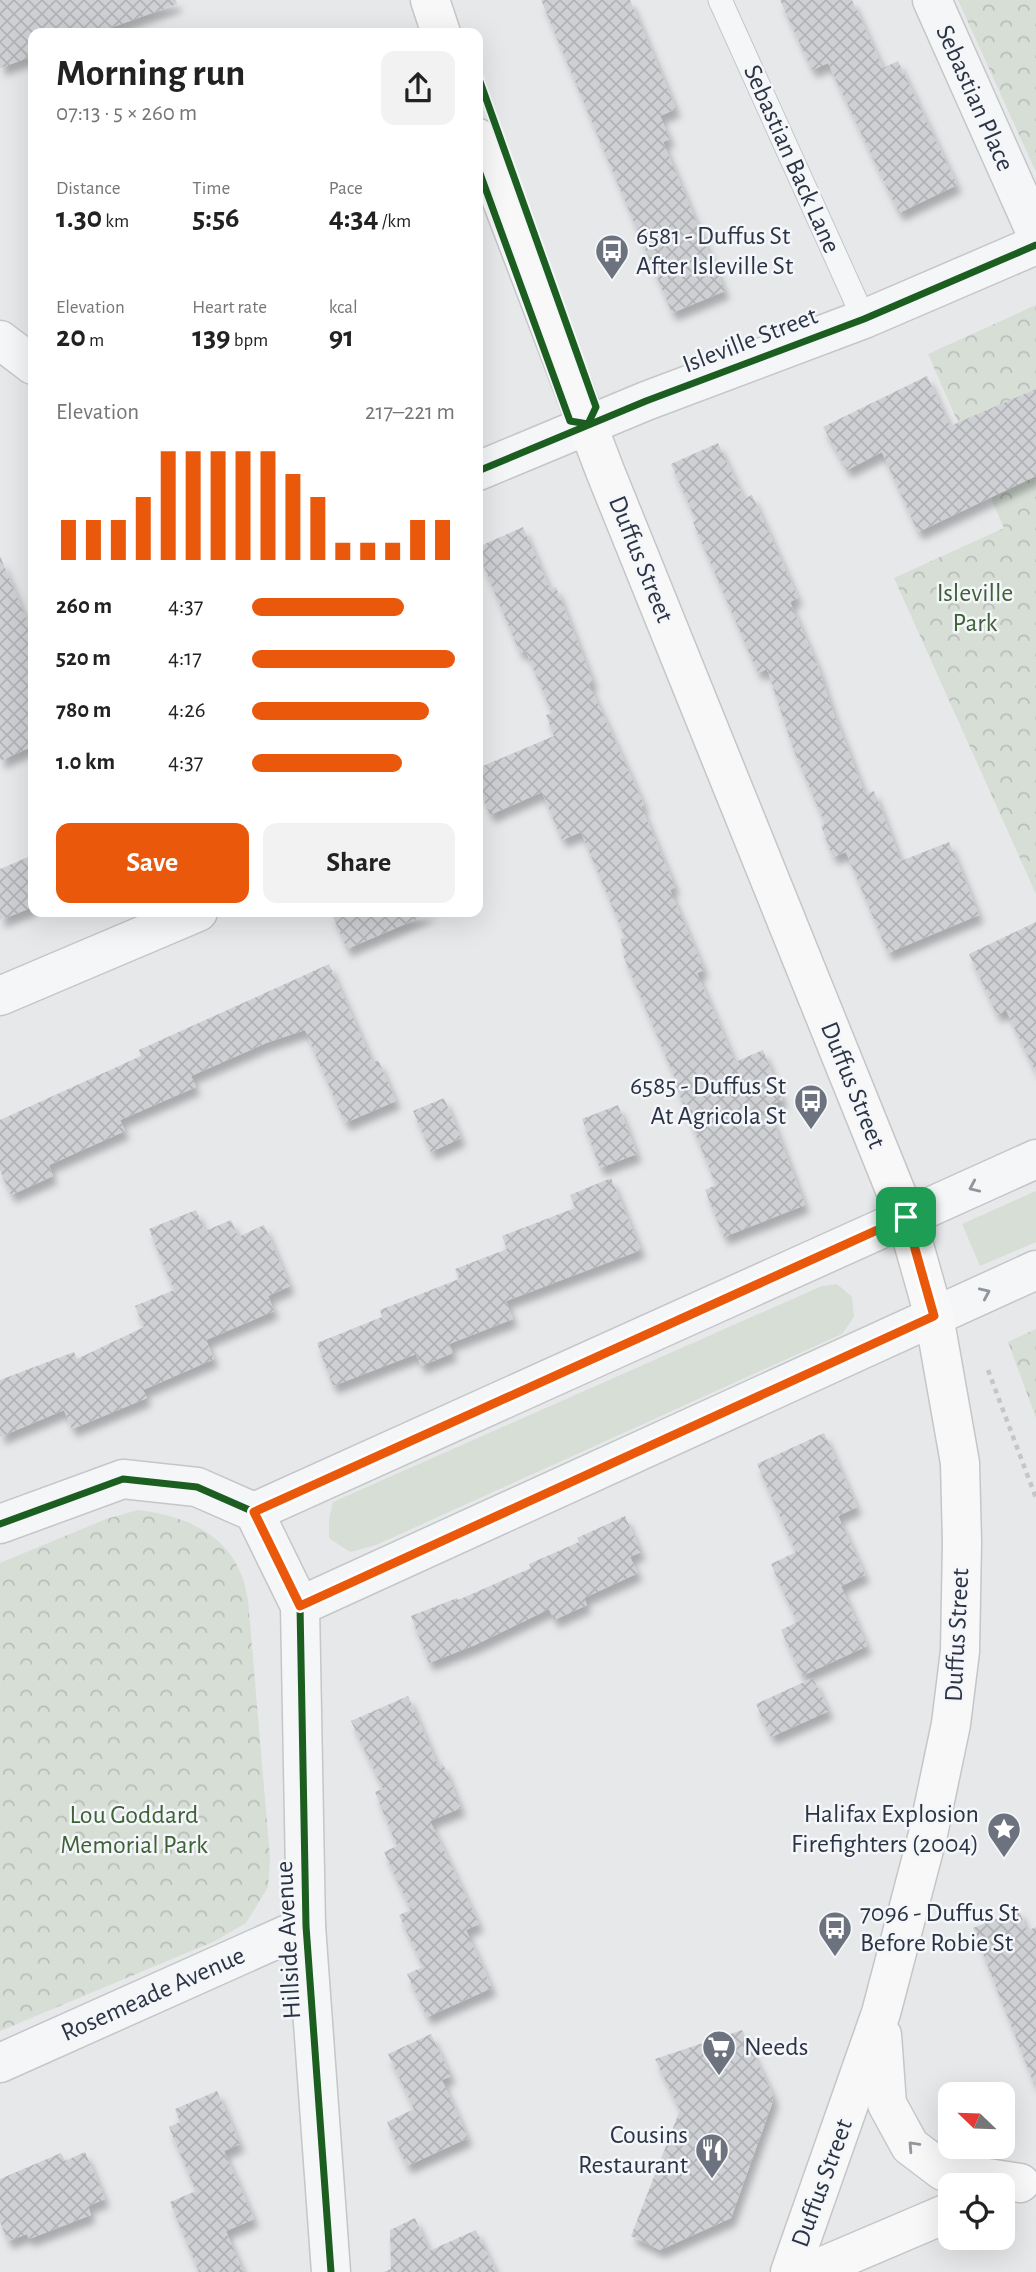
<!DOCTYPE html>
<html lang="en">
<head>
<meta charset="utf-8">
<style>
  :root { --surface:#fff; --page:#f2f2f2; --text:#222; --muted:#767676; --accent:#ea580c }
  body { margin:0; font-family:"Alegreya Sans",sans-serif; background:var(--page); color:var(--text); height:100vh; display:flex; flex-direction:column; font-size:26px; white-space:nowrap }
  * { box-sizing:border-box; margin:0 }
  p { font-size:23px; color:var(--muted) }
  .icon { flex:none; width:38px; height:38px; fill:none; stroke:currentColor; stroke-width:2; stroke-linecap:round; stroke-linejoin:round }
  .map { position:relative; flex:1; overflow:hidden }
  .panel { position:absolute; left:28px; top:28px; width:455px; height:889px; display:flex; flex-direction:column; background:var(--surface); border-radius:14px; box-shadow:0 7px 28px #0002 }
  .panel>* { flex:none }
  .needle { width:46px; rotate:293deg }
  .fabs { position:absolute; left:938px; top:2082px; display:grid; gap:14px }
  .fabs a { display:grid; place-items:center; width:77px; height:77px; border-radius:14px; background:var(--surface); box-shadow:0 7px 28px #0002; font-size:35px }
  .pin { position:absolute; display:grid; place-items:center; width:60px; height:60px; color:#fff; margin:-30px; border-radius:14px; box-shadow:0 4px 10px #0006 }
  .round { display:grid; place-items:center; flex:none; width:74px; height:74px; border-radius:14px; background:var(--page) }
  .summary { display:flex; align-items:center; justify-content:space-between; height:119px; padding:0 28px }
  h1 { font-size:38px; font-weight:700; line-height:52px }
  .figures { display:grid; grid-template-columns:repeat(3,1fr); gap:10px; height:119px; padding:7px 28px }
  .figures div { display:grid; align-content:center }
  .figures b { font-size:30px; font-weight:700 }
  .figures small { font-size:19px; font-weight:400 }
  .figures p { font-size:19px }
  .chart { height:196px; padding:14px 28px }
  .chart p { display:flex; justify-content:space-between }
  .chart svg { width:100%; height:126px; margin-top:7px; stroke:var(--accent); stroke-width:6 }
  .action { display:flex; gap:14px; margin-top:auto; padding:14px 28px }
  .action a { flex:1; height:80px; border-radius:14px; background:var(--accent); color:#fff; font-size:28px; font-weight:700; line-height:80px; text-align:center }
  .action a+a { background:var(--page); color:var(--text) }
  ul { padding:0 28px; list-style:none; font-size:23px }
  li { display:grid; grid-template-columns:112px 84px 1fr; align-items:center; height:52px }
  li i { height:18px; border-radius:9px; background:var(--accent) }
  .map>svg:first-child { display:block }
  .green { fill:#d6ded6 }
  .forest { fill:url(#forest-crowns) }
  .building { fill:url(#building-cross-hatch); filter:url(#shadow) }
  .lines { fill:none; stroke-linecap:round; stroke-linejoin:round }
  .lane-casing { stroke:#c4c6c8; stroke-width:25 }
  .street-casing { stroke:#c4c6c8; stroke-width:41 }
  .secondary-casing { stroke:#c4c6c8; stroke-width:41 }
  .path { stroke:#c5c6ca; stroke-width:4.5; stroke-dasharray:5 5; stroke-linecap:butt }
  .lane { stroke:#f5f6f7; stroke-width:23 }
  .street { stroke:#f5f6f7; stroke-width:38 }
  .secondary { stroke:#f8f8f8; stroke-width:38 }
  .cycleway-casing { stroke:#f4f6f9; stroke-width:11 }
  .cycleway { stroke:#1b5e20; stroke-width:7 }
  .oneway { stroke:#90959e }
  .oneway2 { stroke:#92969e }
  .route-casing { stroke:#fff; stroke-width:14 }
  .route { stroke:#ea580c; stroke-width:9 }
  .labels { text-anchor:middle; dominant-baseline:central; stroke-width:5; stroke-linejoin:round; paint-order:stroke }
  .street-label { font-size:26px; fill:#2b3445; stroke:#f4f6f9 }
  .poi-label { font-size:26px; fill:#2b3445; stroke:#f4f6f9; text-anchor:start }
  .park-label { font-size:26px; fill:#3f6138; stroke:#f4f6f9 }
</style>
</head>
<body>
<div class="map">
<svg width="1036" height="2272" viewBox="0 0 1036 2272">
  <defs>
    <pattern id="forest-crowns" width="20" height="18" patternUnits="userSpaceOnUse" patternTransform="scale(1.75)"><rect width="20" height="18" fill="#d6ded6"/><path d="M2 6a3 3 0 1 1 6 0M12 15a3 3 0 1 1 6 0" fill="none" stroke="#b8bfb9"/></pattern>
    <pattern id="building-cross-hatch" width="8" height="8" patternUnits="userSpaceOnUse" patternTransform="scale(1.75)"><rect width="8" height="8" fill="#ced0d3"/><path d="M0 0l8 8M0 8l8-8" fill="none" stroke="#b1b3b6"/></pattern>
    <filter id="shadow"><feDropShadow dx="4.5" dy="8" stdDeviation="3.5" flood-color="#0004"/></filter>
  </defs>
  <rect width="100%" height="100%" fill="#e6e8ea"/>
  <!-- green -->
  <g class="green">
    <polygon points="1036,1191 1036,1242 980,1266 962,1224"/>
    <polygon points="837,1284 852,1297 854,1317 842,1334 376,1545 350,1552 329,1538 329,1519 333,1502 822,1286"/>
  </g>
  <!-- forest -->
  <g class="forest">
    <polygon points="958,0 1036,0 1036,172"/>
    <polygon points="1036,305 1036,894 894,578 1004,528 928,354"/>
    <polygon points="1036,1329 1036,1418 1008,1342"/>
    <path d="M 138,1510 C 180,1515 224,1531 241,1574 C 245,1582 246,1592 248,1600 L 270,1858 L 268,1887 L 246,1923 L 215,1941 L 0,2031 L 0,1563 L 106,1519 Z"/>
  </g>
  <!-- building -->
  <g class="building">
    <polygon points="0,0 176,0 177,4 96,33 33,33 33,56 0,68"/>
    <polygon points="541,0 630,0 676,109 660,116 670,139 663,142 725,291 672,313"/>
    <polygon points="780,0 852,0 883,68 898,61 957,185 899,213 828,63 812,70"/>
    <polygon points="927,376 950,426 1036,389 1036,476 918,532 882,452 847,470 823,427"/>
    <polygon points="718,443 744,499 752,495 798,598 790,602 818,667 832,709 865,794 874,791 901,861 949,842 979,915 888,953 846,852 833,857 821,826 825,824 793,748 767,669 758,673 693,522 696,520 671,464"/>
    <polygon points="523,527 550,589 556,587 593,682 589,684 644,805 641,806 675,887 670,890 704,970 697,973 735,1062 763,1050 783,1100 767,1106 805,1205 724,1237 705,1190 716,1185 676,1086 678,1085 623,955 626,954 620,939 625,937 581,832 562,840 542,792 490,815 478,786 478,768 554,736 546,715 552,713 526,651 520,653 478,552 478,547"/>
    <polygon points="0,556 33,635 33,746 0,761"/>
    <polygon points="33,855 33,907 0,920 0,869"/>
    <polygon points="331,912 433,912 347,949"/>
    <polygon points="1036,922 1036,1073 1006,1010 997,1015 969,954"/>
    <polygon points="329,964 373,1063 378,1060 396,1101 345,1123 305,1030 266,1043 191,1076 196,1087 120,1120 125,1131 49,1165 53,1176 11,1195 0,1170 0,1120 141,1056 139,1050"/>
    <polygon points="444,1098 461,1138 431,1152 413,1111"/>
    <polygon points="618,1105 637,1154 600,1168 582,1119"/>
    <polygon points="611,1178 641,1250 506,1301 513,1319 449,1344 453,1353 421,1366 416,1354 333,1386 317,1343 382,1317 380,1310 459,1279 455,1269 507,1249 502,1236 575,1208 570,1195"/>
    <polygon points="196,1210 205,1231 231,1220 238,1237 264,1225 290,1286 268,1296 274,1311 206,1340 214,1359 143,1390 147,1398 72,1429 64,1410 0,1437 0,1380 74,1352 77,1359 144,1327 135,1306 174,1290 149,1229"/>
    <polygon points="824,1433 857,1507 838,1516 865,1575 841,1586 867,1646 802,1676 781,1630 797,1622 771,1564 796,1552 757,1464"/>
    <polygon points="625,1516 641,1552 630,1557 638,1573 584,1598 587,1605 554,1620 549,1609 475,1645 429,1663 411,1616 457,1598 458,1600 531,1568 529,1564 579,1542 577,1538"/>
    <polygon points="813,1678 829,1711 771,1737 756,1704"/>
    <polygon points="408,1696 438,1766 443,1764 461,1808 430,1821 479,1924 466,1930 492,1988 427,2017 407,1974 423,1967 399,1915 411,1910 384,1852 397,1846 375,1792 383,1789 351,1721"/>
    <polygon points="1019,1910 1027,1931 1036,1927 1036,2084 1034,2084 973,1928"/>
    <polygon points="742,2030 773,2095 773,2101 731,2218 660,2250 631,2236 680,2110 655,2059"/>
    <polygon points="431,2034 451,2076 442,2080 468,2138 407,2166 387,2122 414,2109 388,2054"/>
    <polygon points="217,2091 240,2144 224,2151 254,2219 226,2231 243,2272 199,2272 170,2202 196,2191 169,2127 180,2122 175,2109"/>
    <polygon points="85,2152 105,2199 88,2206 91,2215 29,2239 27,2234 8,2241 0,2222 0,2179 61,2153 65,2161"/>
    <polygon points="415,2218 429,2251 476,2230 496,2272 384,2272 391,2269 390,2230"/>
  </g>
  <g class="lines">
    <!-- lane casing -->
    <g class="lane-casing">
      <polyline id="lane" points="720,0 864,319"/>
    </g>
    <!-- street casing -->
    <g class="street-casing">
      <g id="street">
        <polyline points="932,0 1036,233"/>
        <polyline points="0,340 33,365"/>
        <polyline points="478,471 646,401 864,319 1036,245"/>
        <polyline points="0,996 198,912"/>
        <polyline points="254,1512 1036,1159"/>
        <polyline points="0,1524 123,1479 197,1487 254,1512 300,1606 306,1926 331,2272"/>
        <polyline points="300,1606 1036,1270"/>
        <polyline points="0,2063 306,1926"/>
      </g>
    </g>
    <!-- secondary casing -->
    <g class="secondary-casing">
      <g id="secondary">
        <polyline points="430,0 441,33"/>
        <polyline points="478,138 605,471 906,1217 934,1316 960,1463 962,1542 960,1651 951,1724 928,1834 881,2013 790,2272"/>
        <polyline points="882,2035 887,2104 910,2146 943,2171 1020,2183"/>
        <polyline points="809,2272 950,2212"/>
      </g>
    </g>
    <!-- path -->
    <polyline class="path" points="988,1370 1036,1498"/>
    <!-- lane -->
    <use href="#lane" class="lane"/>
    <!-- street -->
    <use href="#street" class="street"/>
    <!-- secondary -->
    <use href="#secondary" class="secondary"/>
    <!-- cycleway casing -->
    <g class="cycleway-casing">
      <g id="cycleway">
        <polyline points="478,76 596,407 588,424"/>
        <polyline points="478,168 570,421 588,424"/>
        <polyline points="478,471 646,401 864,319 1036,245"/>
        <polyline points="0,1524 123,1479 197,1487 254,1512 300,1606 306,1926 331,2272"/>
      </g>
    </g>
    <!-- cycleway -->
    <use href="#cycleway" class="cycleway"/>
  </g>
  <!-- one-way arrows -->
  <defs><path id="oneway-chevron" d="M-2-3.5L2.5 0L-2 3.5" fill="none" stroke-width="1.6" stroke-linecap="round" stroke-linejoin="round" transform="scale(1.75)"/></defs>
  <g class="oneway">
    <use href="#oneway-chevron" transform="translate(974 1187) rotate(156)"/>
    <use href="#oneway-chevron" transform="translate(985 1293) rotate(-24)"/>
  </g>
  <use class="oneway2" href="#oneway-chevron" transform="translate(913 2146) rotate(-133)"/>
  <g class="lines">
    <!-- route casing -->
    <g class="route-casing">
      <polygon id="route" points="906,1217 934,1316 300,1606 254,1512"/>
    </g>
    <!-- route -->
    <use href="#route" class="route"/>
  </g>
  <!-- icons -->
  <defs>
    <g id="bus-pin" transform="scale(1.75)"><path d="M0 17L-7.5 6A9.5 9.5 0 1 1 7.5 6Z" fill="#6c737f" stroke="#f4f6f9"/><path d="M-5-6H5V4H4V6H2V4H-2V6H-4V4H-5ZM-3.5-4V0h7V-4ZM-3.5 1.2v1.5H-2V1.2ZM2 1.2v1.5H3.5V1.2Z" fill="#fff"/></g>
    <g id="sight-pin" transform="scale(1.75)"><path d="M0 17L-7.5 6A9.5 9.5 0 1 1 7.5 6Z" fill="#6c737f" stroke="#f4f6f9"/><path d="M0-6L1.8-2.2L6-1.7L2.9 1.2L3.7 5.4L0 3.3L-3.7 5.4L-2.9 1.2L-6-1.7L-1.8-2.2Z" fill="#fff"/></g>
    <g id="supermarket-pin" transform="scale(1.75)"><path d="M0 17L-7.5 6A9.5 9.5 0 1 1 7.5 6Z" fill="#6c737f" stroke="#f4f6f9"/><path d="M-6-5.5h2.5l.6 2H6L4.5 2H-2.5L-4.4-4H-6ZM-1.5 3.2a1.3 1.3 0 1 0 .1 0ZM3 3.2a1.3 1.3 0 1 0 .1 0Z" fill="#fff"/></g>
    <g id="restaurant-pin" transform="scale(1.75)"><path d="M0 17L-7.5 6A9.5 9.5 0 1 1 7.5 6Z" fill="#6c737f" stroke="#f4f6f9"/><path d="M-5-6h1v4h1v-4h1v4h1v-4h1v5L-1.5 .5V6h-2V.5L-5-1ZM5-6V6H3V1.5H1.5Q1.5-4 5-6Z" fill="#fff"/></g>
  </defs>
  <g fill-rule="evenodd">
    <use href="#bus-pin" x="612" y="251"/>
    <use href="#bus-pin" x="811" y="1101"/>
    <use href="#sight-pin" x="1004" y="1829"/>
    <use href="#bus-pin" x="835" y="1928"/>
    <use href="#supermarket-pin" x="719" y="2047"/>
    <use href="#restaurant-pin" x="712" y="2150"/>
  </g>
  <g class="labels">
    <!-- street labels -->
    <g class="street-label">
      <text transform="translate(975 98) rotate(66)">Sebastian Place</text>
      <text transform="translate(792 159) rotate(66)">Sebastian Back Lane</text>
      <text transform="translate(750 340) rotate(-21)">Isleville Street</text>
      <text transform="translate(641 559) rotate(68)">Duffus Street</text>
      <text transform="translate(853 1085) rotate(68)">Duffus Street</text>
      <text transform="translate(957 1635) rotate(-87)">Duffus Street</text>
      <text transform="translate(288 1940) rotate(-93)">Hillside Avenue</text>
      <text transform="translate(153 1994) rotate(-24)">Rosemeade Avenue</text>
      <text transform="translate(822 2183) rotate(-70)">Duffus Street</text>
    </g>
    <!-- poi labels -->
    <g class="poi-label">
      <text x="636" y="236">6581 - Duffus St<tspan x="636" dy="30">After Isleville St</tspan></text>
      <text x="786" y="1086" text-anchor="end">6585 - Duffus St<tspan x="786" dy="30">At Agricola St</tspan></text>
      <text x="979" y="1814" text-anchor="end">Halifax Explosion<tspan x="979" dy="30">Firefighters (2004)</tspan></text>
      <text x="860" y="1913">7096 - Duffus St<tspan x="860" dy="30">Before Robie St</tspan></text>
      <text x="744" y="2047">Needs</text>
      <text x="688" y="2135" text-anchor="end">Cousins<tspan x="688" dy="30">Restaurant</tspan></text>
    </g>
    <!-- park labels -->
    <g class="park-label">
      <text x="975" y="593">Isleville<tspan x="975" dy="30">Park</tspan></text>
      <text x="134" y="1815">Lou Goddard<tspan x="134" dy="30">Memorial Park</tspan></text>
    </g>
  </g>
</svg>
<div class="fabs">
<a><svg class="needle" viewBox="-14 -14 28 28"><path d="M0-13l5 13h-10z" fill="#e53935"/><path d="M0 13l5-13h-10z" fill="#767676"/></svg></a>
<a><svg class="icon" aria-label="locate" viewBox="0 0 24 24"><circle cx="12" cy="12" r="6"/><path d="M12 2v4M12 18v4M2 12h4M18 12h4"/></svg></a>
</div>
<div class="pin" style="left:906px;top:1217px;background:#1e9e55"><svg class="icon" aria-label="arrive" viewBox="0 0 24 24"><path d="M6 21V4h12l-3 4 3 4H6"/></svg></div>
<section class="panel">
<div class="summary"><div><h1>Morning run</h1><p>07:13 · 5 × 260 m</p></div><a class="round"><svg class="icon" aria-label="share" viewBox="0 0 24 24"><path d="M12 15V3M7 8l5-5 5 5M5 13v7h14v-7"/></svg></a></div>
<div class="figures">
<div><p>Distance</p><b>1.30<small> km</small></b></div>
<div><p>Time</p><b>5:56</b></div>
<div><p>Pace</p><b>4:34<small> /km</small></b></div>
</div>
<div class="figures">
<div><p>Elevation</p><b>20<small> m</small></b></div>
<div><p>Heart rate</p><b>139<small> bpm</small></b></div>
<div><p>kcal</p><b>91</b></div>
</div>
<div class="chart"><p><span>Elevation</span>217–221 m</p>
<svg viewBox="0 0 160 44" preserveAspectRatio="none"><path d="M5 44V30M15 44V30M25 44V30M35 44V22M45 44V6M55 44V6M65 44V6M75 44V6M85 44V6M95 44V14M105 44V22M115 44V38M125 44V38M135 44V38M145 44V30M155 44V30"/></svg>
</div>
<ul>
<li><b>260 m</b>4:37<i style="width:75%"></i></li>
<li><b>520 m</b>4:17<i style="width:100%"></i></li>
<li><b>780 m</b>4:26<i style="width:87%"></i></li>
<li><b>1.0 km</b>4:37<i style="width:74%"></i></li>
</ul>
<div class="action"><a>Save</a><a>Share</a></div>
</section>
</div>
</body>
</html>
